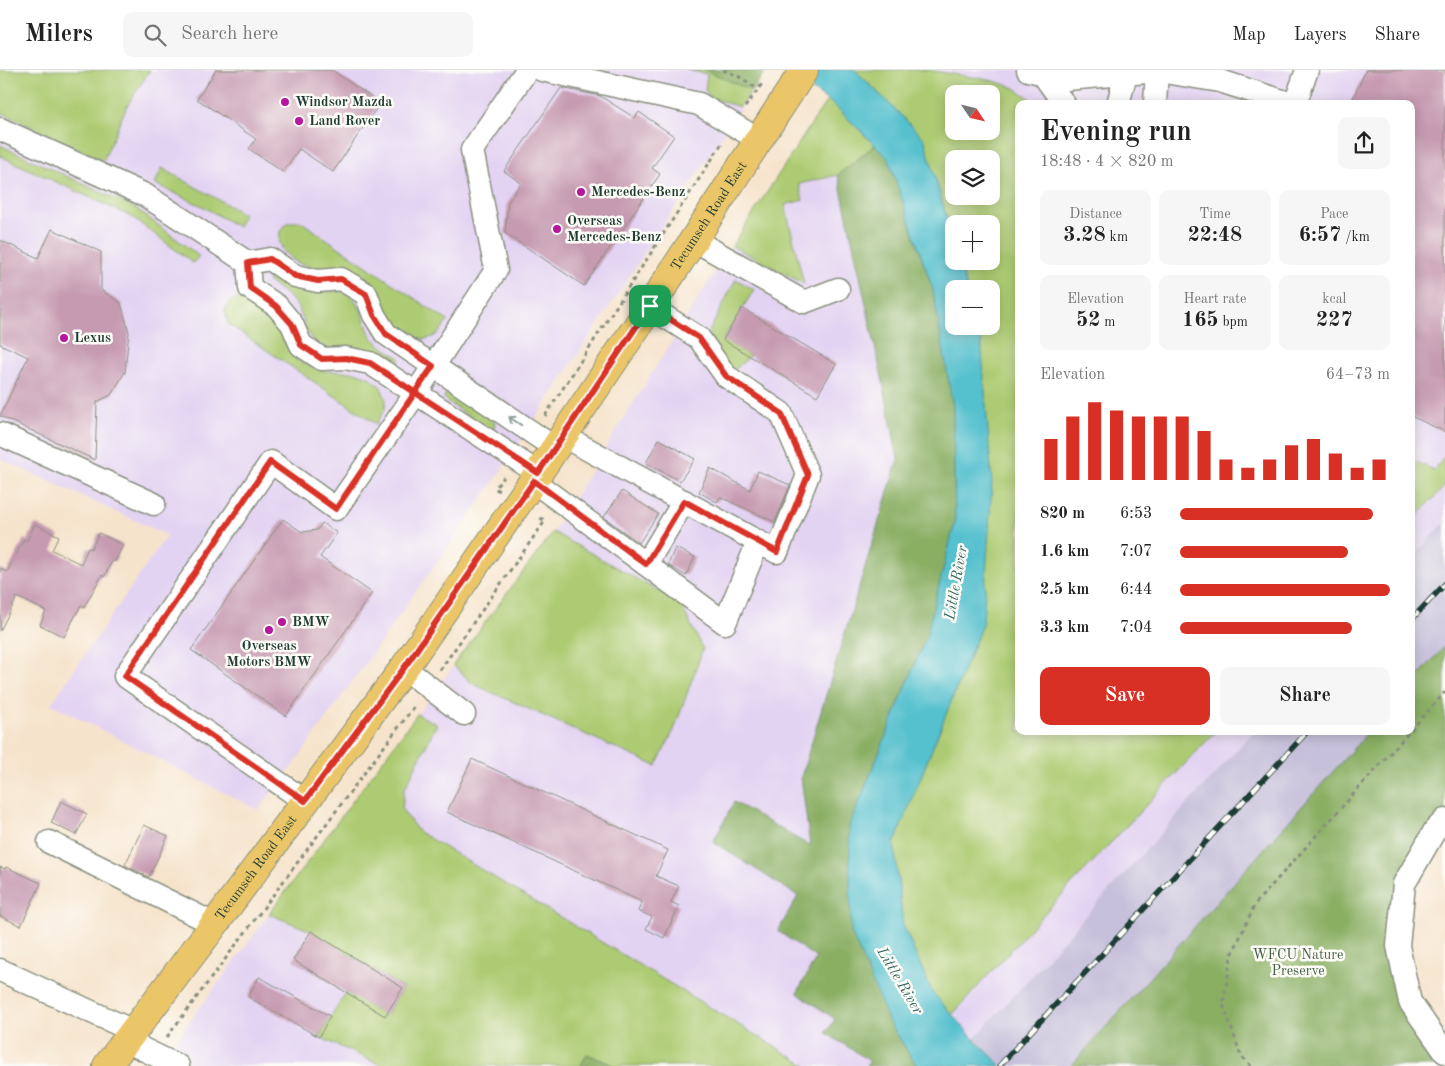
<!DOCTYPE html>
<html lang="en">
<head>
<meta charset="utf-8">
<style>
  :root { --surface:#fff; --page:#f6f6f6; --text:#222; --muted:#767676; --line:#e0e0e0; --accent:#d93025 }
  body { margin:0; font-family:"Old Standard TT",serif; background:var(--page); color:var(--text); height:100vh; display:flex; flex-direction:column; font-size:19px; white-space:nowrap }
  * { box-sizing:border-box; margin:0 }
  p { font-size:16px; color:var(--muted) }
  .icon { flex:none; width:28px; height:28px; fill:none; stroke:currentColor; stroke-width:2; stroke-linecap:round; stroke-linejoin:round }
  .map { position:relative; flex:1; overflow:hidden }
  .drawer { position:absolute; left:1015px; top:30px; width:400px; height:635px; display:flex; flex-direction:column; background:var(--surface); border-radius:10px; box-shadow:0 2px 12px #0003 }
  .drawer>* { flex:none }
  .needle { width:32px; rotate:125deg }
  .fabs { position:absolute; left:945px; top:15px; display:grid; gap:10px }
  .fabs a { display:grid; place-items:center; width:55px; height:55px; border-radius:10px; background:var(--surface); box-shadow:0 2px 12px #0003; font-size:25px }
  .pin { position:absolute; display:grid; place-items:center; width:42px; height:42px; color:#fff; margin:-21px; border-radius:10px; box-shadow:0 2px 8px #0006 }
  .round { display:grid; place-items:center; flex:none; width:52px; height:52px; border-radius:10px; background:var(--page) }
  .headline { display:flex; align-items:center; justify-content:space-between; height:85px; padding:0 25px }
  h1 { font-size:28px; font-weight:600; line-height:38px }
  .stats { display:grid; grid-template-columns:repeat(3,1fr); gap:8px; height:85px; padding:5px 25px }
  .stats div { display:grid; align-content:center; border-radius:10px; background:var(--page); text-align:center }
  .stats b { font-size:21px; font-weight:600 }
  .stats small { font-size:14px; font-weight:400 }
  .stats p { font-size:14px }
  .chart { height:140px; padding:10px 25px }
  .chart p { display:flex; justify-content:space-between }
  .chart svg { width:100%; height:90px; margin-top:5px; stroke:var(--accent); stroke-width:6 }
  .button { display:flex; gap:10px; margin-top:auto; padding:10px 25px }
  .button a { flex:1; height:58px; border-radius:10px; background:var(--accent); color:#fff; font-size:20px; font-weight:600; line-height:58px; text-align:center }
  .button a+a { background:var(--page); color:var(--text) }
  ul { padding:0 25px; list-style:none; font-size:16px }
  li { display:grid; grid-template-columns:80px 60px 1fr; align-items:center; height:38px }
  li i { height:12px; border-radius:6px; background:var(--accent) }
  header { display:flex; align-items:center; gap:30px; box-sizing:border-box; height:70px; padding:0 25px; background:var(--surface); border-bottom:1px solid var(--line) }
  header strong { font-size:24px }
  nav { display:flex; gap:28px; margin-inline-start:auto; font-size:18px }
  .search { width:350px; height:45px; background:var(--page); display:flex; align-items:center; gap:12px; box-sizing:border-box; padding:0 18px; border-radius:10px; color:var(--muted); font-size:19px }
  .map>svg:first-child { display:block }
  .built { fill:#e3d3f2; fill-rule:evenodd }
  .industrial { fill:#c6c0da }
  .green { fill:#adcb72; stroke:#668453; fill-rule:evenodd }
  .forest { fill:#8aaf64; stroke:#54764c }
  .water { fill:#54c0ce; stroke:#3a7e81 }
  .building { fill:#c69ab1 }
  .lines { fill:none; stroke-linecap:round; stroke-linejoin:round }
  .minor-casing { stroke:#8a9080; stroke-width:25 }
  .major-casing { stroke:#8a9080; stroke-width:30 }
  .path { stroke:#8a9080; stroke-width:3; stroke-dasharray:4 4; stroke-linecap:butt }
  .minor { stroke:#fff; stroke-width:22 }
  .major { stroke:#ebc669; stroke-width:28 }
  .rail-casing { stroke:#1f3d34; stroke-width:5.5 }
  .rail { stroke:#fdfcf7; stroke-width:4; stroke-dasharray:11; stroke-linecap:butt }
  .oneway { stroke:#8f9e9a }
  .route-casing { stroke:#fff; stroke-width:10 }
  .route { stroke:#d93025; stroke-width:6 }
  .poi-dot { fill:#b5179e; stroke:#fdfcf7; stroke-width:2 }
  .labels { text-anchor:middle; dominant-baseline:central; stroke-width:5; stroke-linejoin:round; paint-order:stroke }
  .poi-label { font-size:14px; font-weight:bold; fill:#1f3d34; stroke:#fdfcf7; text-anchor:start }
  .street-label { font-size:14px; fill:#1f3d34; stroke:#fdfcf7 }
  .park-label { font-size:14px; fill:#426044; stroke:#fdfcf7 }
  .water-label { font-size:15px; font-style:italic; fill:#2f6462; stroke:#fdfcf7 }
</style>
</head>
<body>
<header>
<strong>Milers</strong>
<div class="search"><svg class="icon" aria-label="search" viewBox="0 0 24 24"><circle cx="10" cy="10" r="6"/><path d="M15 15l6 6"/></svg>Search here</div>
<nav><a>Map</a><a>Layers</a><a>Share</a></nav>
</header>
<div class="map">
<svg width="1445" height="996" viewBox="0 0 1445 996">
  <rect width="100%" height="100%" fill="#fdfcf7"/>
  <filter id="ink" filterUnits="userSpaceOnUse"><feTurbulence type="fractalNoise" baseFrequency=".02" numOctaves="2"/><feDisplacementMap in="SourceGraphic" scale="10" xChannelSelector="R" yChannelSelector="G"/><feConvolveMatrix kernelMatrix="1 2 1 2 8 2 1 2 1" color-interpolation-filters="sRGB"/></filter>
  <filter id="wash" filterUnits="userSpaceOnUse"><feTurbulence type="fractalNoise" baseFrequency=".0096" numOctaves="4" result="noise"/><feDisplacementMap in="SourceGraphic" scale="20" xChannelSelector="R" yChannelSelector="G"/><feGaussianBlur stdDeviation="1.12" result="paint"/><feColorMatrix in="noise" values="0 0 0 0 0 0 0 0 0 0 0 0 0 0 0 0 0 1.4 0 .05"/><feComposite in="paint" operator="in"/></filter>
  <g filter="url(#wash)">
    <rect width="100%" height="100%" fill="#f6e3cb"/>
    <!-- built -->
    <g class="built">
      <polygon points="0,0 705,0 752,21 497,407 294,694 258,740 51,634 167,465 0,389"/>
      <path d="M 855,0 L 1445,0 L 1445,452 L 1411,489 L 1411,34 L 1019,34 L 1019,661 L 1254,661 L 974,969 L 932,922 L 981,269 L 978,256 L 991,256 L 991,219 L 967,219 L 959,191 L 991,191 L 991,154 L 954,154 L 954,173 L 924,68 ZM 954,24 L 991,24 L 991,61 L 954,61 ZM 954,89 L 991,89 L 991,126 L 954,126 Z"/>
      <polygon points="827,30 933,220 889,952 917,996 197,996 167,982 553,462 718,197"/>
    </g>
    <!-- industrial -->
    <g class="industrial">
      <polygon points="1445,452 1445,580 1411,617 1411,489"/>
      <polygon points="1254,661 1372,661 1071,996 942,996 974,969"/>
    </g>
    <!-- green -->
    <g class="green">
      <polygon points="0,0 150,0 127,36 103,91 0,42"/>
      <polygon points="687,0 766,0 740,37 711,28 705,20 707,4"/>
      <path d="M 855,0 L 928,0 L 990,10 L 1013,17 L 1038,34 L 1019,34 L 1019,661 L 1216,661 L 1041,847 L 952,945 L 932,922 L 903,855 L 894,774 L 983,552 L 981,269 L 978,256 L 991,256 L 991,219 L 967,219 L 959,191 L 991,191 L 991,154 L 954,154 L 954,173 L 924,68 ZM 954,24 L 991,24 L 991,61 L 954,61 ZM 954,89 L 991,89 L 991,126 L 954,126 Z"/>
      <polygon points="827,30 834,35 875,75 838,105 799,114 803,130 785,135 804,214 732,176"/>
      <polygon points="0,75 137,139 199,186 193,193 132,147 0,86"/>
      <polygon points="162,98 244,144 238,157 202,136 155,114"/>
      <path d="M 300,151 L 448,251 C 444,255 441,262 436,265 C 420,276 400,264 391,249 C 386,240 384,230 379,221 C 373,211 360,202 349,199 C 337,195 327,199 315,198 C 301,197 284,187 280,173 C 279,170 280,165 280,161 L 287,153 Z"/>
      <path d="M 271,205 C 286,208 297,223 314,223 C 328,223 342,216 354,229 C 364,239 364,255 372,267 C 379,276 391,282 400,288 L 398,295 L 394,296 C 380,286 367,276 349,277 C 342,277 332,280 326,278 C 300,269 308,246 292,230 C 285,222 276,218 268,211 Z"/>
      <polygon points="736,209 754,220 723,269 750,286 731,303 715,285 709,262"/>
      <polygon points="241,227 255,229 279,252 283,268 290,282 298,290 311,297 323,301 355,302 371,308 381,317 386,330 385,339 376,354 228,254 225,241 230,231"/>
      <polygon points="446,323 451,323 495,352 494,359 490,360 446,331 444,327"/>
      <polygon points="1445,386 1445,416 1411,452 1411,390 1434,400"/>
      <polygon points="553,462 680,533 703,579 674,660 656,696 473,614 453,595"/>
      <polygon points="417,644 437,654 404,720 402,740 419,762 807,996 615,996 587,984 581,996 383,996 319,967 346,922 385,946 403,918 311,861 269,844"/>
    </g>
    <!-- forest -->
    <g class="forest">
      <polygon points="705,0 766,0 752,21"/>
      <polygon points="875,75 888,88 933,220 953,336 955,452 926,567 849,757 889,952 917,996 866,996 870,991 826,963 835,949 797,923 816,888 778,861 798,826 713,772 734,732 810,776 801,707 898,389 883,313 838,105"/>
      <polygon points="1445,576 1445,750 1404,814 1410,932 1445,982 1445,996 1071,996 1369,661 1411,661 1411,614"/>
      <polygon points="587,984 615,996 581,996"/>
    </g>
    <!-- water -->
    <polygon class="water" points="784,0 855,0 924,68 954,173 954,191 959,191 967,219 954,219 954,256 978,256 981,269 992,413 983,552 894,774 903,855 932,922 974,969 1002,996 917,996 889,952 851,862 849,757 926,567 955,452 953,336 933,220 888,88 834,35"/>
    <g id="blocks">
      <!-- building -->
      <g class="building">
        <polygon points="216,0 332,0 380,33 333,102 299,79 283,102 249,79 256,69 197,29"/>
        <polygon points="1366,0 1445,0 1445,362 1411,346 1411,34 1350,34"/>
        <polygon points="561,18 600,26 635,48 639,42 674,66 652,98 660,104 584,216 505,163 508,132 521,113 504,101"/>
        <polygon points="52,159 101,182 101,220 121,233 129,262 125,302 111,325 97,332 95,390 0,346 28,287 0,274 0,170 38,188"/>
        <polygon points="742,238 836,294 817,326 723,270"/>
        <polygon points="659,369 695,389 680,411 646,393"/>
        <polygon points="710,398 750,420 758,401 790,415 775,452 720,427 717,432 699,422"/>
        <polygon points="622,421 658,444 639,473 604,447"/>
        <polygon points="283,449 302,462 317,460 322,453 337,463 320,487 372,523 286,646 191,580"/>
        <polygon points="35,454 59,466 52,480 81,494 88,478 91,479 99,463 123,475 115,491 112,491 104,507 102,505 84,537 81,535 64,567 40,555 46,541 17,527 0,561 0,498 7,502 24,469 27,471"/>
        <polygon points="675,478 695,487 686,506 668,495"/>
        <polygon points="472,689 668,780 656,806 679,816 671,832 679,836 664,868 646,859 652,847 638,841 642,832 447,742"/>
        <polygon points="61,731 87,744 76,765 51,753"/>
        <polygon points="144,755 168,766 149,807 125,795"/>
        <polygon points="0,797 5,799 6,797 41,813 21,856 0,846"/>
        <polygon points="311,861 403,918 385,946 293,890"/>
        <polygon points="259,907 330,946 319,967 248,927"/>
      </g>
    </g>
  </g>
  <g filter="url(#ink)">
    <use href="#blocks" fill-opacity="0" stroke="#8a9080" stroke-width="1"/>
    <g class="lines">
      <!-- minor casing -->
      <g class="minor-casing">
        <g id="minor">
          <polyline points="542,0 699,34 759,70"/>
          <polyline points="1028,0 1067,9 1158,1 1220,11 1292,34"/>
          <polyline points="1042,3 1064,34"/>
          <polyline points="1118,34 1127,0"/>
          <polyline points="1155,34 1157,0"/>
          <polyline points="1295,34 1307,0"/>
          <polyline points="0,59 145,125 248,193 270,189 295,206 318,211 341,209 366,224 374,245 386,264 555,378"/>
          <polyline points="694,170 804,232 838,219"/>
          <polyline points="248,193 250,218 277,236 292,254 301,275 322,289 345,288 370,293 538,403"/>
          <polyline points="0,364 154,434"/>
          <polyline points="563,366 777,482 808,405 781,343 726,306 699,268 650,237"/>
          <polyline points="533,411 725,553 758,472"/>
          <polyline points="646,494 684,431"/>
          <polyline points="404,598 464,644"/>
          <polyline points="305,731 125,606 271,392 336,439 416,323 496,200 472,80 527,0"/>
          <polyline points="1445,750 1435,760 1404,814 1398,876 1410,932 1445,982"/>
          <polyline points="49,772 214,854"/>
          <polyline points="0,900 133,961"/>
          <polyline points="126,971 178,996"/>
        </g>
      </g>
      <!-- major casing -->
      <g class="major-casing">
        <g id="major">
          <path id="s1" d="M 107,996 L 211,859 L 404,598 L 533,411 L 650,237 L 804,0"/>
        </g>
      </g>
      <!-- path -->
      <g class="path">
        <polyline points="723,0 738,6 758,19"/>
        <polyline points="745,37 762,14"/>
        <polyline points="545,346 723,72"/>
        <polyline points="499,421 495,418 504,407"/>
        <polyline points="440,600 545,451 538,446"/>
        <polyline points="1411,660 1445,622"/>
        <polyline points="167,967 416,634"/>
        <polyline points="1251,996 1241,986 1223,934 1231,887 1255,834 1410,661"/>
      </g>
      <!-- minor -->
      <use href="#minor" class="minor"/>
      <!-- major -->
      <use href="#major" class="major"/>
      <!-- rail casing -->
      <g class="rail-casing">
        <g id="rail">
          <polyline points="1411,550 1445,514"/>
          <polyline points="999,996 1308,661"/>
        </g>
      </g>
      <!-- rail -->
      <use href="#rail" class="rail"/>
    </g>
    <!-- one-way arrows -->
    <defs><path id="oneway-shaft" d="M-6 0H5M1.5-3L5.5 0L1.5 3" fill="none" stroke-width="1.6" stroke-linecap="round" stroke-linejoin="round" transform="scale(1.25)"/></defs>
    <use class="oneway" href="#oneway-shaft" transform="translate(515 351) rotate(-146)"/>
  </g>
  <g class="lines" filter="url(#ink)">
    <!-- route casing -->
    <g class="route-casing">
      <polyline id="route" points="650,236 538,403 370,293 346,288 322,289 301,275 292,254 276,236 250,218 248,193 270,189 295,206 318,211 341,209 366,224 374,245 386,264 433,296 336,439 270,392 125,606 305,731 404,598 534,411 646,494 684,431 777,482 808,405 781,343 726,306 699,268 650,236"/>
    </g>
    <!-- route -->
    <use href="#route" class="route"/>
  </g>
  <!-- markers -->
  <g class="poi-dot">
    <circle cx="285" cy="32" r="5"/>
    <circle cx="299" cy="51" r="5"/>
    <circle cx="581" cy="122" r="5"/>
    <circle cx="557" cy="159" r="5"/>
    <circle cx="64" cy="268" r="5"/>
    <circle cx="282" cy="552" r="5"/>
    <circle cx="269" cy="560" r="5"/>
  </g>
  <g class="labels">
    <!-- poi labels -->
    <g class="poi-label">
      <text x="295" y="32">Windsor Mazda</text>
      <text x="309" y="51">Land Rover</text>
      <text x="591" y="122">Mercedes-Benz</text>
      <text x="567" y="151">Overseas<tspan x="567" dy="16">Mercedes-Benz</tspan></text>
      <text x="74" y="268">Lexus</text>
      <text x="292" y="552">BMW</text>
      <text x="269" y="576" text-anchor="middle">Overseas<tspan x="269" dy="16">Motors BMW</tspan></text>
    </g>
    <!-- street labels -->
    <g class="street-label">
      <text stroke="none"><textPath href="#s1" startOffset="1042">Tecumseh Road East</textPath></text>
      <text stroke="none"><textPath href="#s1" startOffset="248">Tecumseh Road East</textPath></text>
    </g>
    <!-- park labels -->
    <g class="park-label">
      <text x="1298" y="885">WFCU Nature<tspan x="1298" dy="16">Preserve</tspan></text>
    </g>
    <!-- water labels -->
    <g class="water-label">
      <text transform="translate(957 513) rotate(-80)">Little River</text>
      <text transform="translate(899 911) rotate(59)">Little River</text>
    </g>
  </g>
</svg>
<div class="fabs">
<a><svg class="needle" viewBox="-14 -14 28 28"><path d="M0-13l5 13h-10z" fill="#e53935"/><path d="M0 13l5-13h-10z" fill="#767676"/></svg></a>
<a><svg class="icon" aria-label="layers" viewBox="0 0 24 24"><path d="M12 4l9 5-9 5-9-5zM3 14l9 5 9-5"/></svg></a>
<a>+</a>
<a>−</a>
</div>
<div class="pin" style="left:650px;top:236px;background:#1e9e55"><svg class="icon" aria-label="arrive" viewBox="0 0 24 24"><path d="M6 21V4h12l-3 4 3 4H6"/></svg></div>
<section class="drawer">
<div class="headline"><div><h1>Evening run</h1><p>18:48 · 4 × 820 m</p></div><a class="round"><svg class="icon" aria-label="share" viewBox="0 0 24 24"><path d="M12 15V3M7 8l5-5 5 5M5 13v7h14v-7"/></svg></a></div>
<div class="stats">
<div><p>Distance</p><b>3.28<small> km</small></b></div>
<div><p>Time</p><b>22:48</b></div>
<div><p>Pace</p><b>6:57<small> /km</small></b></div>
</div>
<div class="stats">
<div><p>Elevation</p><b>52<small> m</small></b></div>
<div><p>Heart rate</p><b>165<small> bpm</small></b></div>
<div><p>kcal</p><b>227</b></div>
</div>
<div class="chart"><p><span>Elevation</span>64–73 m</p>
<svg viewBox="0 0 160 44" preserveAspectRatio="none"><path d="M5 44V24M15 44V13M25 44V6M35 44V10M45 44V13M55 44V13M65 44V13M75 44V20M85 44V34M95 44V38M105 44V34M115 44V27M125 44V24M135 44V31M145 44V38M155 44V34"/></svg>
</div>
<ul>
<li><b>820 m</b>6:53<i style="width:92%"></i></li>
<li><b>1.6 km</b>7:07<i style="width:80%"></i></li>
<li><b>2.5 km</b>6:44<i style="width:100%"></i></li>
<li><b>3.3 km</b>7:04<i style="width:82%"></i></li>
</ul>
<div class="button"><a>Save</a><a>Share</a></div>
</section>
</div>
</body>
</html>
